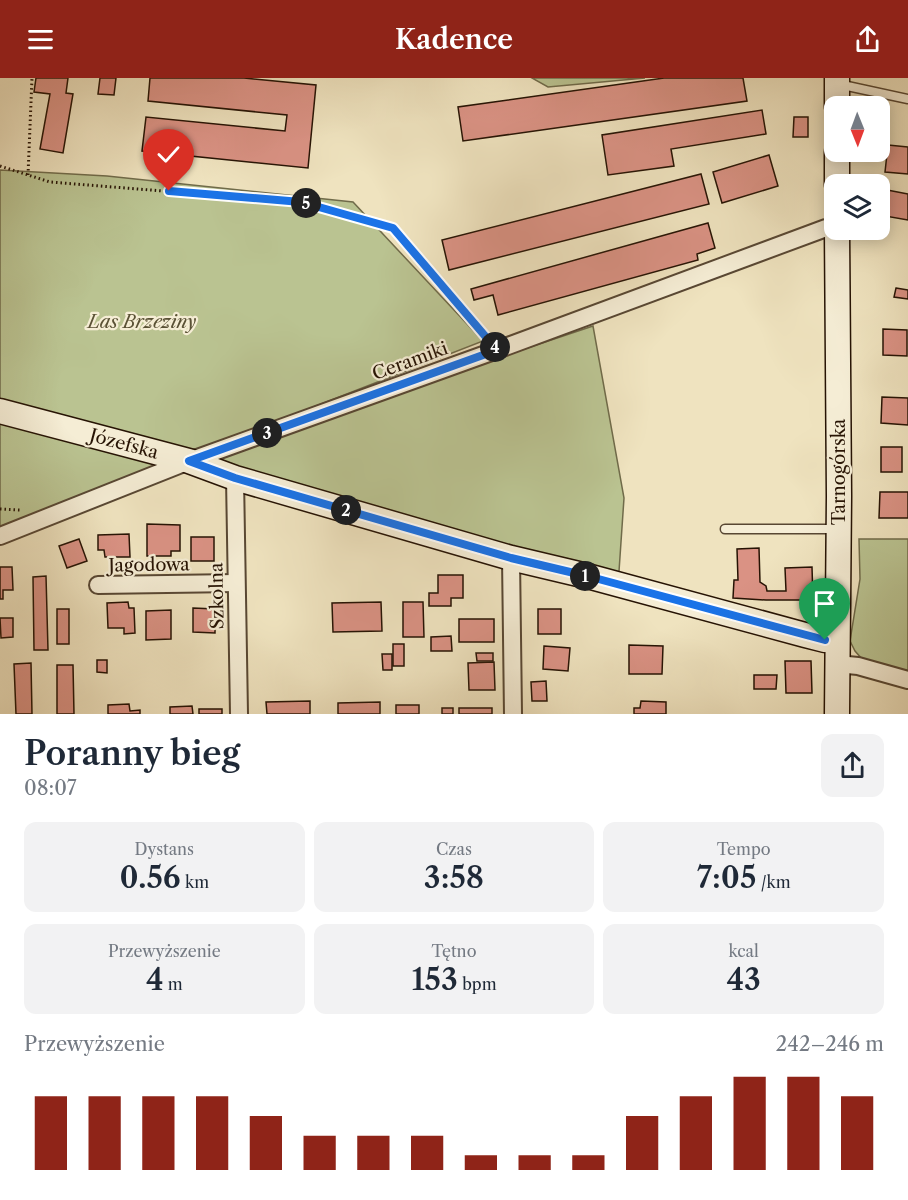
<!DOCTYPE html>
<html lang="pl">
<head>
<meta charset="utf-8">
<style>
  :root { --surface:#fff; --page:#f2f2f3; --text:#1f2937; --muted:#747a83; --accent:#8f2418 }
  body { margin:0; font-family:"Libre Caslon Text",serif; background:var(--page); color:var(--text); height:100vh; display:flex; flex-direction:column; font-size:22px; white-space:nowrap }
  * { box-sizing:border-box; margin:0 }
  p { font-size:20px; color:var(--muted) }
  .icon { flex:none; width:33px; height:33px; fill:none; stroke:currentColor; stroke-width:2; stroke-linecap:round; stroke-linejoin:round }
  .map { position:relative; height:636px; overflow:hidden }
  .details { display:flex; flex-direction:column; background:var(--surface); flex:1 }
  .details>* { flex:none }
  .needle { width:39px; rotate:179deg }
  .tools { position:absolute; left:824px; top:18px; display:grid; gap:12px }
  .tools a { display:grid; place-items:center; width:66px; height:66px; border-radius:12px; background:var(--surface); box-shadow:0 3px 15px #0003; font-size:30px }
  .pin { position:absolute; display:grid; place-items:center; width:51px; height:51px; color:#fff; margin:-62px -26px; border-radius:50% 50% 50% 0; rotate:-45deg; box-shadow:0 0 6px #0007 }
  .pin .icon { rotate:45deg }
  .km { position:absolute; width:30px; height:30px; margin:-15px; border-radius:50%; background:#222; color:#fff; font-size:16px; line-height:30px; text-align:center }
  .round { display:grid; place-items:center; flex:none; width:63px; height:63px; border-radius:12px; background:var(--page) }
  .head { display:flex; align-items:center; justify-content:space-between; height:102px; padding:0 24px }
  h1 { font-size:33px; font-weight:600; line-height:45px }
  .figures { display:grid; grid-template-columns:repeat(3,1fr); gap:9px; height:102px; padding:6px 24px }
  .figures div { display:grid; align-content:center; border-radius:12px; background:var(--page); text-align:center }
  .figures b { font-size:30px; font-weight:600 }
  .figures small { font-size:16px; font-weight:400 }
  .figures p { font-size:16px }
  .chart { height:168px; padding:12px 24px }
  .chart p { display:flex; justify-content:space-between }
  .chart svg { width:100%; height:108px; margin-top:6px; stroke:var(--accent); stroke-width:6 }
  header { display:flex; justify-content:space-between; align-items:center; height:78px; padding:0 24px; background:var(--accent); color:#fff; font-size:27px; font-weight:600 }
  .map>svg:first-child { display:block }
  .green { fill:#bac391; stroke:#706b4a; stroke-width:1.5 }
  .building { fill:#da9284; stroke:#261304; stroke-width:1.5 }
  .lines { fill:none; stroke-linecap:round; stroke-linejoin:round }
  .lane-casing { stroke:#584733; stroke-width:11 }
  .street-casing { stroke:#584733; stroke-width:20 }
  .secondary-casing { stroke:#261304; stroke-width:27 }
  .path { stroke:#261304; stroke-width:3; stroke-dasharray:1.5 3; stroke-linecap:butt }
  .lane { stroke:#f5edd5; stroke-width:8 }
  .street { stroke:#f5edd5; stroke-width:16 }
  .secondary { stroke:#f5edd5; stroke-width:24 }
  .route-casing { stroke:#fff; stroke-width:12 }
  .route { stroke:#1a73e8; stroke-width:8 }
  .labels { text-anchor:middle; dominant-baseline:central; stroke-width:4.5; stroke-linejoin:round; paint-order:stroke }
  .park-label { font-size:18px; font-style:italic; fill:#5a5135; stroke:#f5edd5 }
  .street-label { font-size:18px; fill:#261304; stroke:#f5edd5 }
</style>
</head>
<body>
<header><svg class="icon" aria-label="menu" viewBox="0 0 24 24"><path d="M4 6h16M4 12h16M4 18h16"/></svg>Kadence<svg class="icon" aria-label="share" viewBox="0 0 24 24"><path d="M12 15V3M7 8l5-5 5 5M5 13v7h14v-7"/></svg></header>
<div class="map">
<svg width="908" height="636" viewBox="0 0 908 636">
  <rect width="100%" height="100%" fill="#efe3bf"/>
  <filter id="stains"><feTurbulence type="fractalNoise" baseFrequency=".00333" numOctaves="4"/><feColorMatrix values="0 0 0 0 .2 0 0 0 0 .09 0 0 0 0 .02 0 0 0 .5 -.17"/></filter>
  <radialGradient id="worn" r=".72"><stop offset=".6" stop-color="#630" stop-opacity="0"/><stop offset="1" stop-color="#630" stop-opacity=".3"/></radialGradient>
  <!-- green -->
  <g class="green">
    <polygon points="532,0 645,0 548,9"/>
    <polygon points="0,92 107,98 353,124 483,263 0,451"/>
    <polygon points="593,248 624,420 618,508 189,383"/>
    <polygon points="859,461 908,461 908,594 863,582 855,573 850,563 860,501"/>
  </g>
  <!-- building -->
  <g class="building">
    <polygon points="36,0 68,0 66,15 73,16 63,75 40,71 50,16 34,14"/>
    <polygon points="100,0 116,0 114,17 98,16"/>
    <polygon points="150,0 244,0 316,7 308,90 142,73 146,39 285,53 287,37 148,23"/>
    <polygon points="664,0 743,0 747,23 463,63 458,29"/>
    <polygon points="762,32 766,56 671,71 674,88 608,97 602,57"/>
    <polygon points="794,39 808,39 808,59 793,59"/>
    <polygon points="888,67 908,69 908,96 885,94"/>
    <polygon points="769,77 778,108 722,125 713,94"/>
    <polygon points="701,96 709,126 449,192 442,162"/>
    <polygon points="882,111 908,116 908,142 879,137"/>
    <polygon points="708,145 715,170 697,176 698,182 498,237 493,217 474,222 471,211"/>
    <polygon points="896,210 908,212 908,221 894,219"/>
    <polygon points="883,251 907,252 907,278 883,277"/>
    <polygon points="882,319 908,320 908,347 881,345"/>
    <rect x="881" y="369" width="21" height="25"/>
    <polygon points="880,414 908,414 908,440 879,440"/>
    <polygon points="147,446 180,447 180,473 171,473 171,478 147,478"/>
    <polygon points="129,456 130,479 105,479 104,472 98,472 98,457"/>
    <rect x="191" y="459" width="23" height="24"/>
    <polygon points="79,461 87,483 67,490 59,468"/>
    <polygon points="759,470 760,504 766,508 767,513 786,513 785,490 812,489 813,522 766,522 733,520 734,502 738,502 737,471"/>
    <polygon points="0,489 12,489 13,512 3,512 3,521 0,521"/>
    <polygon points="438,497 463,497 463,520 451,520 451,528 429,528 429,515 438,515"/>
    <polygon points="46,498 48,572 34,572 33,499"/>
    <polygon points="128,524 129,530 134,530 135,555 124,556 124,550 108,550 107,525"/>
    <polygon points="381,524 382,553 333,554 332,525"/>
    <polygon points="403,524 423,524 424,559 403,559"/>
    <polygon points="193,530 215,531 215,555 193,554"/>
    <rect x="57" y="531" width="12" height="35"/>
    <rect x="538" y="531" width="23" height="25"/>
    <polygon points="171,532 171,561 146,562 146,533"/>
    <polygon points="0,540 13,540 13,559 1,560"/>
    <rect x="459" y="541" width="35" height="23"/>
    <polygon points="451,558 452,573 431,573 431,559"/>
    <rect x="393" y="566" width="11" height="22"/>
    <polygon points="629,567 663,568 662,596 629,596"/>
    <polygon points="544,568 570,570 568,593 543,591"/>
    <polygon points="476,575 493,575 493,583 477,583"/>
    <polygon points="382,576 392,576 392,592 383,592"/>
    <polygon points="97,582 107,582 107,595 97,594"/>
    <polygon points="785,583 811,583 812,615 786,615"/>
    <polygon points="494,584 495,612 469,612 468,585"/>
    <polygon points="31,585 32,636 16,636 14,586"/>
    <polygon points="57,587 73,587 74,636 57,636"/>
    <polygon points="754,597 777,597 776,611 754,611"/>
    <polygon points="546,603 547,623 532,623 531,604"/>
    <polygon points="310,623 310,636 267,636 266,624"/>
    <polygon points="641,623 666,624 666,636 634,636 634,630 640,630"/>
    <polygon points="380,624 380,636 338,636 338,625"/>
    <polygon points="129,626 130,633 140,632 140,636 108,636 108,627"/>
    <rect x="396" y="627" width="23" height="9"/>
    <polygon points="192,628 193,636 170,636 170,629"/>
    <rect x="442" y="630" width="11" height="6"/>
    <rect x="459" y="630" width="33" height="6"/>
    <rect x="199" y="631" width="23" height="5"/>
  </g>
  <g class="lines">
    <!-- lane casing -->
    <g class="lane-casing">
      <g id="lane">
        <polyline points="838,6 908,21"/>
        <polyline points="725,451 835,451"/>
      </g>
    </g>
    <!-- street casing -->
    <g class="street-casing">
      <g id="street">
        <polyline points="235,400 239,636"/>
        <polyline points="0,458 189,383 497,272 826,150 834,150"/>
        <polyline points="511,480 513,636"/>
        <polyline points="98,507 236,505"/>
        <polyline points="837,586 858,588 908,602"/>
      </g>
    </g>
    <!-- secondary casing -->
    <g class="secondary-casing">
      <g id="secondary">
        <polyline points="837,0 837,28"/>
        <polyline points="837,106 837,74"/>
        <polyline points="0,333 189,383 235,400 511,480 591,499 805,557 825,562 836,562"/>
        <polyline points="837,636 839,418 837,152"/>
      </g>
    </g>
    <!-- path -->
    <g class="path">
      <polyline points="827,58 827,44"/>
      <polyline points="0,88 50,104 301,124 393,150 487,259"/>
      <polyline points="28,97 32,0"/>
      <polyline points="0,431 20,432"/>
    </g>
    <!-- lane -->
    <use href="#lane" class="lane"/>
    <!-- street -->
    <use href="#street" class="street"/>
    <!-- secondary -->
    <use href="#secondary" class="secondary"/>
  </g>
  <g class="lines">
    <!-- route casing -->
    <g class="route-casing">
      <polyline id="route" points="169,113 301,124 393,150 497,272 189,383 235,400 511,480 591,499 825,562"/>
    </g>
    <!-- route -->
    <use href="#route" class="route"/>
  </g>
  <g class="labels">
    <!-- park labels -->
    <g class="park-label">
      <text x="142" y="244">Las Brzeziny</text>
    </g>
    <!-- street labels -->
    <g class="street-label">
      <text transform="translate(410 283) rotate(-20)">Ceramiki</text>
      <text transform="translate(124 366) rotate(15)">Józefska</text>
      <text transform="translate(839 394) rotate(-90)">Tarnogórska</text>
      <text transform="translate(149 487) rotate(-1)">Jagodowa</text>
      <text transform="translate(217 518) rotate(-91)">Szkolna</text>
    </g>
  </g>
  <rect width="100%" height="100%" filter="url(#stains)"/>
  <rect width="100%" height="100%" fill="url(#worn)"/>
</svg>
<div class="tools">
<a><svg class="needle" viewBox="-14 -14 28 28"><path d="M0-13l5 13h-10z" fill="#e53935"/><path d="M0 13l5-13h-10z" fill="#747a83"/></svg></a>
<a><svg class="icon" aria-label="layers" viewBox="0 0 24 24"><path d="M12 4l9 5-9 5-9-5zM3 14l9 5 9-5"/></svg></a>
</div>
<div class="pin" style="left:825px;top:562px;background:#1e9e55"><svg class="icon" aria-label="arrive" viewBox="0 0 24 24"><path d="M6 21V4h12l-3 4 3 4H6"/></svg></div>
<div class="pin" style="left:169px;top:113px;background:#d93025"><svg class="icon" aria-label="check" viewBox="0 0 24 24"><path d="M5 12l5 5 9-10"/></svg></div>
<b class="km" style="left:585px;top:498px">1</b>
<b class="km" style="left:346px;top:432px">2</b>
<b class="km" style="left:267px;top:355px">3</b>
<b class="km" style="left:495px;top:269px">4</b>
<b class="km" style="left:306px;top:125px">5</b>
</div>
<section class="details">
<div class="head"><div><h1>Poranny bieg</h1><p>08:07</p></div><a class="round"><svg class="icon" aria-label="share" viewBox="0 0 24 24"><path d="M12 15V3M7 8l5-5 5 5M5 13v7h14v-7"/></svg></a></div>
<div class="figures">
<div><p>Dystans</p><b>0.56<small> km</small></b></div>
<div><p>Czas</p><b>3:58</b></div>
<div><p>Tempo</p><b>7:05<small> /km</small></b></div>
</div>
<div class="figures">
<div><p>Przewyższenie</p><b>4<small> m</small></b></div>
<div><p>Tętno</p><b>153<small> bpm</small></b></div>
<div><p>kcal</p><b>43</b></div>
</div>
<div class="chart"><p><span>Przewyższenie</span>242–246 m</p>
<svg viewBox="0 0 160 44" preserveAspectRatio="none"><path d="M5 44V14M15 44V14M25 44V14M35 44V14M45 44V22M55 44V30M65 44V30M75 44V30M85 44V38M95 44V38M105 44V38M115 44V22M125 44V14M135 44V6M145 44V6M155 44V14"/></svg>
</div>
</section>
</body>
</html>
